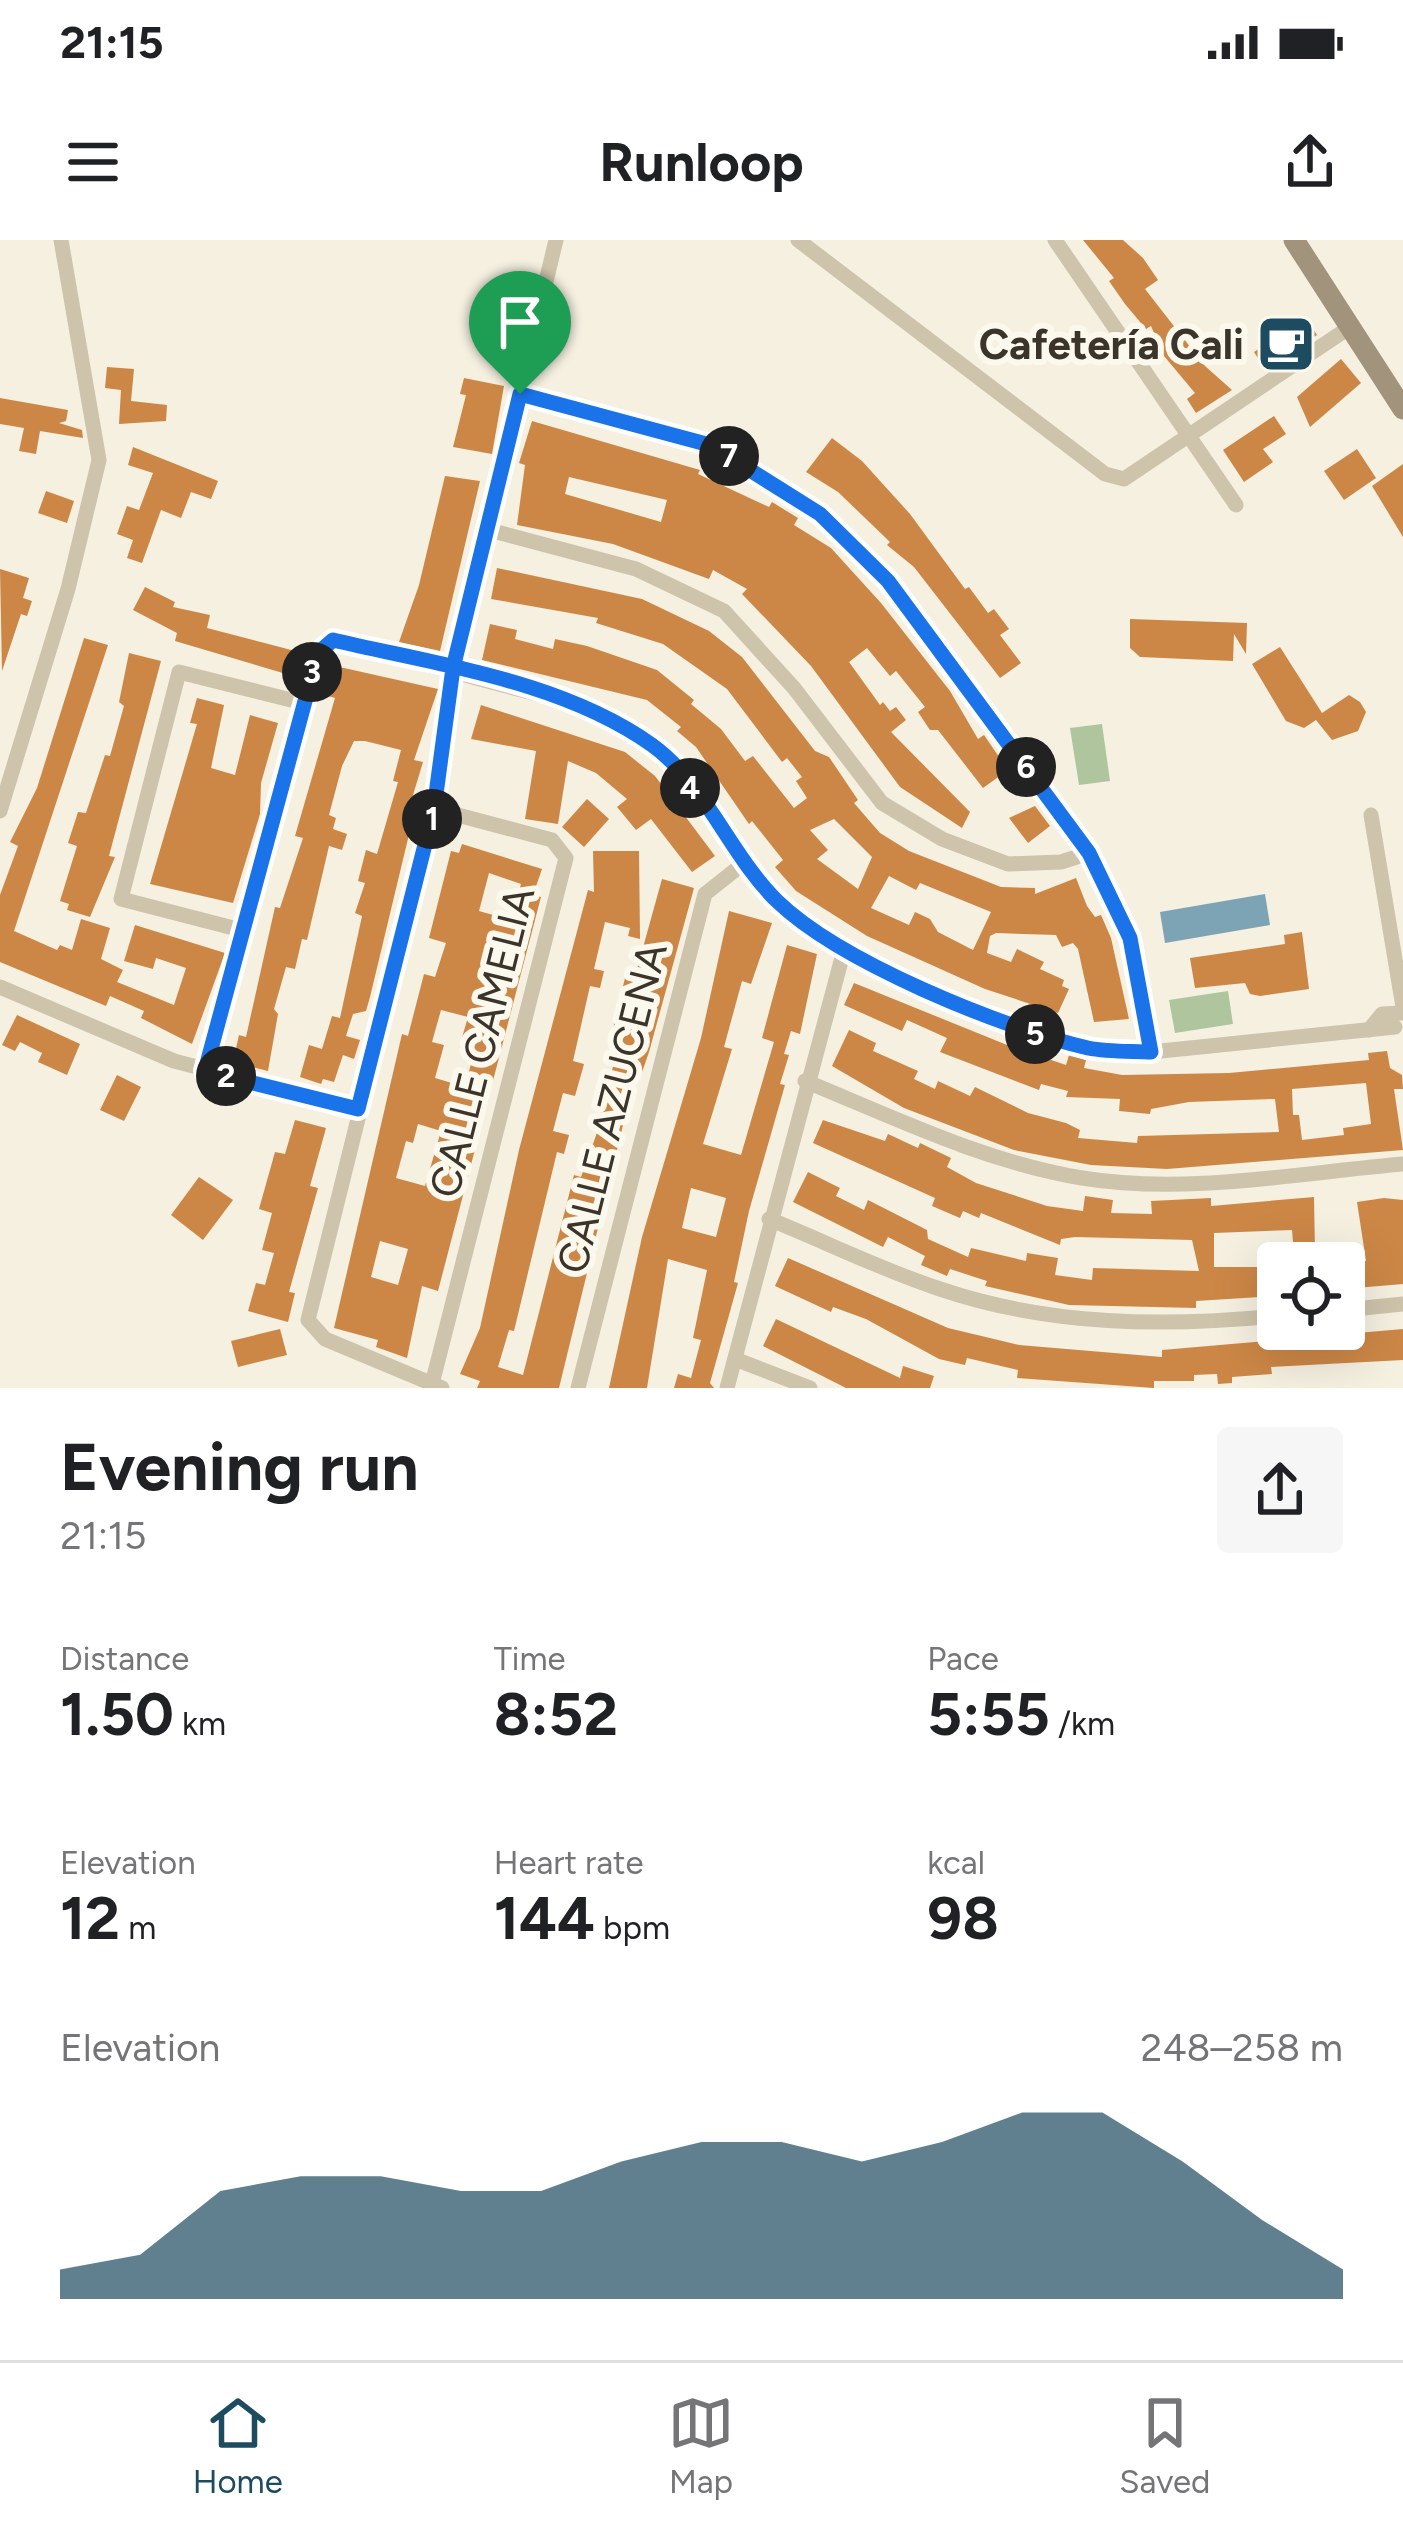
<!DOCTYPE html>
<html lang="en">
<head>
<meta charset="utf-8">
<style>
  :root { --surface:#fff; --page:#f6f6f6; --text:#202124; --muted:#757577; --line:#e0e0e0; --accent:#1d4b60 }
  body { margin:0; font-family:Figtree,sans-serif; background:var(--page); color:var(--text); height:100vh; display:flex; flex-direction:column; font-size:45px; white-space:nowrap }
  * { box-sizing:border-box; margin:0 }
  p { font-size:39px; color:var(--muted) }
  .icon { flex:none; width:66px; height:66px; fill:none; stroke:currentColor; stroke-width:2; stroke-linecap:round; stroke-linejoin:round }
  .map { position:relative; height:1148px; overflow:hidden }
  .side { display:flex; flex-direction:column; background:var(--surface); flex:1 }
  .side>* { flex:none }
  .fabs { position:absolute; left:1257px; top:1002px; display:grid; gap:24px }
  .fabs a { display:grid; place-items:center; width:108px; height:108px; border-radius:12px; background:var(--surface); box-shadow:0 12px 48px #0002; font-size:60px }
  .pin { position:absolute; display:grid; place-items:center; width:102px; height:102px; color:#fff; margin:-123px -51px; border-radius:50% 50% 50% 0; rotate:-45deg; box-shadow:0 0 12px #0007 }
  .pin .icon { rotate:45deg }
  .km { position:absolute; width:60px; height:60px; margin:-30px; border-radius:50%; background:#222; color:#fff; font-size:33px; line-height:60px; text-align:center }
  .round { display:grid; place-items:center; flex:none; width:126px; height:126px; border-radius:12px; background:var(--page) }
  .summary { display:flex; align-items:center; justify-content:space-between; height:204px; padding:0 60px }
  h1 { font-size:66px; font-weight:700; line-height:90px }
  .figures { display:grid; grid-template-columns:repeat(3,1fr); gap:18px; height:204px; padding:12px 60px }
  .figures div { display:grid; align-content:center }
  .figures b { font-size:60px; font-weight:700 }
  .figures small { font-size:33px; font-weight:400 }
  .figures p { font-size:33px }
  .chart { height:336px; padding:24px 60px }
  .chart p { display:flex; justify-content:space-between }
  .chart svg { width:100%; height:216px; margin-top:12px; fill:var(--accent); opacity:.7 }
  .status { display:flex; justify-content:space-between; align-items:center; height:84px; padding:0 60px; background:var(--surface); direction:ltr }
  .status svg { height:33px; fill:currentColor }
  header { display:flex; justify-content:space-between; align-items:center; height:156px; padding:0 60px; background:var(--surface); font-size:54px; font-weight:700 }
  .tab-bar { display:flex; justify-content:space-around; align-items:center; height:168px; border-top:3px solid var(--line); background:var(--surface); font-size:33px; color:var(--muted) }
  .tab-bar a { display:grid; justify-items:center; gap:6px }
  .tab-bar .selected { color:var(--accent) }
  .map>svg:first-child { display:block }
  .green { fill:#afc59e }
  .water { fill:#7da4b4 }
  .building { fill:#cc8746; fill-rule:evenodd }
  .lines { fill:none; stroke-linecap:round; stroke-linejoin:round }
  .street { stroke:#cec3ab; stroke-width:15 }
  .secondary { stroke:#a2937c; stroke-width:21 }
  .route-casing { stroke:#fff; stroke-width:24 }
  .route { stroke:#1a73e8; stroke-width:15 }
  .labels { text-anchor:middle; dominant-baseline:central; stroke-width:12; stroke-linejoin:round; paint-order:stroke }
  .poi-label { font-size:42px; font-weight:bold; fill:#3b342a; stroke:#fbf8ed; text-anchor:end }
  .street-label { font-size:42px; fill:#3b342a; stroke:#fbf8ed }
</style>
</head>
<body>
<div class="status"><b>21:15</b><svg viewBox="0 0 49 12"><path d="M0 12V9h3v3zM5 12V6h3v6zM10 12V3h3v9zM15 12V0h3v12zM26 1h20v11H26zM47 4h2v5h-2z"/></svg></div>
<header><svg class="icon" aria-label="menu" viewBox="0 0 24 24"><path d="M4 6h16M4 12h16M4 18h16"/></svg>Runloop<svg class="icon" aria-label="share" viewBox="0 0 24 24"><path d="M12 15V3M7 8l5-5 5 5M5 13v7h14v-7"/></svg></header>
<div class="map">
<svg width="1403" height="1148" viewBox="0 0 1403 1148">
  <rect width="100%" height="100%" fill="#f5f0e0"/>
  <!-- green -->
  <g class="green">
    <polygon points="1102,484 1110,541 1079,545 1070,488"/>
    <polygon points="1228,751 1233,784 1175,793 1169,760"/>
  </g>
  <!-- water -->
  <polygon class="water" points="1265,654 1270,685 1165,703 1160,672"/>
  <!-- building -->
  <g class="building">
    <polygon points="1083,0 1123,0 1143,18 1158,40 1145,49 1205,126 1232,150 1196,173 1187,159 1195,153 1164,116 1151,86 1146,89 1125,64 1109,41 1114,38"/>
    <polygon points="1306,78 1317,95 1265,129 1254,112"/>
    <polygon points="1341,119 1361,143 1310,187 1297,157"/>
    <polygon points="107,127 134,129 131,161 167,165 166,181 119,184 121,150 105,148"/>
    <polygon points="464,138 504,146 492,214 453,207 466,155 460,154"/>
    <polygon points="0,158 68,170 66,181 59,183 82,190 83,198 40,191 36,214 19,211 24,188 0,184"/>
    <polygon points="1274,176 1286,194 1263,209 1273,222 1244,242 1223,210"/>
    <path d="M 532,181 L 700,230 L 698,234 L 769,267 L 772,262 L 798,278 L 794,285 L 831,308 L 881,363 L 950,451 L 978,499 L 984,495 L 1008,530 L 983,548 L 938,490 L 930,490 L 918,472 L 925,467 L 896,431 L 890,436 L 867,408 L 849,422 L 880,465 L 883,462 L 890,471 L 896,467 L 906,480 L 891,492 L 970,572 L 962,588 L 900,547 L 811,426 L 742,354 L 747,349 L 713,330 L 709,339 L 613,304 L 517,285 L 525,225 L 519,223 ZM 569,237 L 667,260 L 661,282 L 565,254 Z"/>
    <polygon points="832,198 862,221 910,274 965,349 969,347 988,373 994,369 1009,389 1000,395 1021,423 1000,438 914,327 887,305 890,302 838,252 806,232"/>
    <polygon points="133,207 218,241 211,259 191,252 181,278 161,270 142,323 127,318 133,300 117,294 127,266 139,270 153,233 128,225"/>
    <polygon points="1357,209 1376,238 1344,260 1324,231"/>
    <polygon points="1403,224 1403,297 1372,246"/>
    <polygon points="445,236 480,241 440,411 399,402 419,345"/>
    <polygon points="46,251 74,261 67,283 38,273"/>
    <path d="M 497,328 L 642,359 L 709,391 L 742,417 L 815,511 L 829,517 L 858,560 L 854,563 L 880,593 L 909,611 L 1001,647 L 1035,648 L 1035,654 L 1076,638 L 1087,666 L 1095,677 L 1101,675 L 1111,698 L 1129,779 L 1094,782 L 1078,709 L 1073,703 L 1062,707 L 1056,695 L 996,693 L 990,696 L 987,713 L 1011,722 L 1017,709 L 1044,722 L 1040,729 L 1064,740 L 1062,746 L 1069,749 L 1058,773 L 985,749 L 867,696 L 796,651 L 775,627 L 783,620 L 752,581 L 749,584 L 696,507 L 677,491 L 681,487 L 647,460 L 482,420 L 490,384 L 517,390 L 515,399 L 553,409 L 555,399 L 587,406 L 657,430 L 694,460 L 691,464 L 721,489 L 745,521 L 753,516 L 794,568 L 807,558 L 796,541 L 802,537 L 787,518 L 782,522 L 727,449 L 663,404 L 596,383 L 598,378 L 491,359 ZM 834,579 L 872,617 L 858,649 L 817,619 L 828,610 L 810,590 ZM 889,636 L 916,650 L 920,643 L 991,672 L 973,710 L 938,692 L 930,679 L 915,672 L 909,685 L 871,668 Z"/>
    <polygon points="0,329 29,338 23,358 32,361 27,376 21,374 2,431"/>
    <polygon points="145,347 175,362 173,367 210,375 207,388 299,412 293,436 175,401 177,393 133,370"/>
    <polygon points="1130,379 1247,383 1246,414 1234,394 1233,421 1140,417 1130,408"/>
    <polygon points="84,398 108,405 14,691 57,710 60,705 72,710 81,679 110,688 101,719 123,730 117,742 174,765 186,728 156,718 153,729 124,721 135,685 225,713 192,804 141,778 144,771 110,756 106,766 0,722 0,655 18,606 10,602 37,548"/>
    <polygon points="1280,407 1322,473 1349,455 1360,462 1366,472 1358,491 1332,500 1316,480 1304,488 1286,481 1252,424"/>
    <polygon points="129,413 161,421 109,616 115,617 90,677 67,670 69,664 60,661 77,606 68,603 78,572 86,573 105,515 110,516 124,466 119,462"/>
    <polygon points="335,426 438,449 414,520 423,522 413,555 418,557 370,757 366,771 353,774 346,796 360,800 354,819 343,815 334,842 323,839 321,844 300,837 309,805 322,809 332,776 340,778 362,676 355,673 365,643 358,641 366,610 377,614 398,542 393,541 401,510 365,501 354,501 342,526 329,575 336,578 333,589 347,594 342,610 329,606 307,700 302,699 295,729 286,727 274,769 278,774 268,831 233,822 239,795 246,797 275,667 280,668 303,598 295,596 335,458 328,456"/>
    <polygon points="197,458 224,465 211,528 235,535 250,475 278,483 261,543 260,574 233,663 150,644 197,484 190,483"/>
    <polygon points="481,465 625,512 655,536 715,616 692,632 651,579 636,590 617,567 627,559 596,533 568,521 558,584 525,579 536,511 471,499"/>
    <polygon points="587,559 609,579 584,607 562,587"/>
    <polygon points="1035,566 1050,586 1028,603 1009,578"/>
    <path d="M 462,604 L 542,629 L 533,655 L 541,657 L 438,1051 L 422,1046 L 407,1118 L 376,1107 L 378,1100 L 334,1088 L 402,794 L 408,796 L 424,734 L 435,737 L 446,703 L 429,698 L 451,611 L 459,613 ZM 489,633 L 521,644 L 511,680 L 479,671 ZM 441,770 L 468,777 L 459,808 L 474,812 L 465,847 L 435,838 L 444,805 L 432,802 ZM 418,884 L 441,891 L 425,946 L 396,938 L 406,901 L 413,903 ZM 380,1001 L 408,1009 L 398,1045 L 371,1037 Z"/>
    <polygon points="593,611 639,611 640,699 628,696 630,688 605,682 594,729 604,731 600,748 590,746 573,821 584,824 575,856 563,853 553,891 569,895 564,914 557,912 514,1091 509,1090 498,1127 523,1135 574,935 581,937 598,890 606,837 610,838 619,804 610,801 625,738 634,740 662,639 694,648 649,812 639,841 634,840 559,1148 477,1148 480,1141 460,1134 480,1088 519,910 588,650 594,652"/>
    <path d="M 729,671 L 772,683 L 751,744 L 742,741 L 724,807 L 732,809 L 703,904 L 741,915 L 774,802 L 762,798 L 787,705 L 817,714 L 800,794 L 791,791 L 784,814 L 789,815 L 780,844 L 785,845 L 749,971 L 734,1042 L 738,1043 L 710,1143 L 714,1148 L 674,1148 L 678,1134 L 691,1138 L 701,1100 L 693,1098 L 707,1030 L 668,1019 L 647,1148 L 609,1148 L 642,997 L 701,798 ZM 691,948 L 726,958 L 716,997 L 682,988 Z"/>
    <polygon points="1302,692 1309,749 1260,756 1250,754 1245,743 1195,748 1190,718 1285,704 1284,695"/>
    <path d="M 854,743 L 1012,807 L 1066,825 L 1069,815 L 1086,820 L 1084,828 L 1122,835 L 1229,833 L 1369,820 L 1368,813 L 1387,811 L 1390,828 L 1402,835 L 1403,849 L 1394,849 L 1403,910 L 1167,929 L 1091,925 L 1014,910 L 904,868 L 832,826 L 849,790 L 876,803 L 873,811 L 918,831 L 914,839 L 935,849 L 938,841 L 970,856 L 975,847 L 1028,873 L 1066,883 L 1080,890 L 1078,898 L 1137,903 L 1138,896 L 1279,892 L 1275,859 L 1189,862 L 1151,869 L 1150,874 L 1119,871 L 1120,859 L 1066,857 L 1068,851 L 1041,844 L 1039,850 L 940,812 L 947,798 L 907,780 L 902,791 L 844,765 ZM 1366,843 L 1371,884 L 1343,888 L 1344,895 L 1302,900 L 1299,875 L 1293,875 L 1292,849 Z"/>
    <polygon points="17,775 80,804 67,835 38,822 42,813 20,802 15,811 2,805"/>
    <polygon points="117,835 141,847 124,881 100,870"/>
    <polygon points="295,880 326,888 310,946 318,948 289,1052 295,1053 288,1082 248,1071 256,1043 265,1045 274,1013 262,1010 272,973 259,969 275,912 285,914"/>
    <polygon points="823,880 885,901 888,894 918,908 920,903 951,918 947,927 976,943 1047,966 1083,971 1085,956 1113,960 1111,973 1152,974 1151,961 1211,958 1211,966 1314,957 1315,1012 1326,1011 1327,1023 1287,1023 1286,1014 1294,1014 1292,990 1214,993 1214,1027 1262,1027 1262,1022 1278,1020 1278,1056 1196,1061 1196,1068 1069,1065 985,1046 987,1041 950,1029 947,1036 921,1025 925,1016 888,997 883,1007 793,962 808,932 840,948 836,956 864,970 868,960 927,990 928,999 968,1017 971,1008 1026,1021 1027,1013 1058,1018 1055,1035 1092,1040 1093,1028 1199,1031 1192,1000 1075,997 1061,999 1060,1005 981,973 979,978 963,971 960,978 932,966 935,958 813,903"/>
    <polygon points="199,937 233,960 203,1000 171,975"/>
    <polygon points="1384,958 1403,960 1403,1044 1344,1049 1344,1023 1366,1021 1357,962"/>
    <polygon points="788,1018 948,1088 1019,1105 1162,1117 1162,1110 1403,1089 1403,1120 1271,1127 1272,1134 1232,1137 1232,1143 1218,1144 1217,1134 1194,1135 1194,1141 1154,1141 1154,1148 1017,1138 1018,1130 967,1118 965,1125 939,1119 866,1079 833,1067 831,1072 775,1046"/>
    <polygon points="776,1079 900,1138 903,1126 934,1136 930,1148 846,1148 763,1106"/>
    <polygon points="280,1089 287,1115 238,1127 231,1101"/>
  </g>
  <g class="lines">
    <!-- street -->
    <g class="street">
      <polyline points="798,0 1105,234 1124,239 1350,87"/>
      <polyline points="1055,0 1236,265"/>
      <polyline points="520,154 710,204 820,274 888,341 1089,613 1129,698 1151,812"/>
      <polyline points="489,290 636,329 724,371 794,448 882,563 942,599 1008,624 1061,622 1089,613"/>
      <polyline points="0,571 68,349 99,220 61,0"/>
      <polyline points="1371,575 1403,767"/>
      <polyline points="245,691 121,659 179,432 303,463"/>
      <polyline points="0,747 174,821 358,869"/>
      <polyline points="1369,790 1382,774 1403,773"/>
      <polyline points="205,831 318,413 333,400 582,466 629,490 674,524 778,662 844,710 1036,795 1094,809 1151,812 1395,787"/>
      <path d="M 805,841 C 895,878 985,922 1082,938 C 1186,955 1299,933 1403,924"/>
      <path d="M 769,979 C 826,1002 882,1030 940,1049 C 1049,1086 1165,1087 1278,1076"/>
      <polyline points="1344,1070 1403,1064"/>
      <polyline points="735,1119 810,1148"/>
      <polyline points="432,1144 566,618 552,600 435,569"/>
      <polyline points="442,1148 325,1099 308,1080 435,569 453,428 556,0"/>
      <polyline points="578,1148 705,654 744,623"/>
      <polyline points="727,1148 844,710"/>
    </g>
    <!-- secondary -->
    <polyline class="secondary" points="1294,0 1403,169"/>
  </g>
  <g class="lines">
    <!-- route casing -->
    <g class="route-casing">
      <path id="route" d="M 520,154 L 453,428 L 434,569 L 358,869 L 205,831 L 318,413 L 333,400 C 439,425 562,441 652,505 C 705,543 730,615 777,661 C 840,722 1002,788 1088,808 C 1108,812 1130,811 1151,812 L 1130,698 L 1089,613 L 888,341 L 820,274 L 710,205 L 520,154"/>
    </g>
    <!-- route -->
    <use href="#route" class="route"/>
  </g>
  <!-- icons -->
  <defs>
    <g id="cafe-square" transform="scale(3)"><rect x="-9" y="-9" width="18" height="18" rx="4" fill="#1d4b60" stroke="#fbf8ed"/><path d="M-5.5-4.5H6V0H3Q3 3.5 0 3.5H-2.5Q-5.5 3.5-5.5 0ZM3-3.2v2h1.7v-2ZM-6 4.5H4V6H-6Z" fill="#fff"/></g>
  </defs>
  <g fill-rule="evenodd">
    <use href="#cafe-square" x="1286" y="104"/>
  </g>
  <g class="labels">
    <!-- poi labels -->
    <g class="poi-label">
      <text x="1244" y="104">Cafetería Cali</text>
    </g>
    <!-- street labels -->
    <g class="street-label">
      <text transform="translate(482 802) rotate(-76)">CALLE CAMELIA</text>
      <text transform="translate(612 868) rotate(-76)">CALLE AZUCENA</text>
    </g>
  </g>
</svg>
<div class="fabs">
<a><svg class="icon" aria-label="locate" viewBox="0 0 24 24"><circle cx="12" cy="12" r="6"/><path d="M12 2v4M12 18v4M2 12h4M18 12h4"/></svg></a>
</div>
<div class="pin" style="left:520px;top:154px;background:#1e9e55"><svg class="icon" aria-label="arrive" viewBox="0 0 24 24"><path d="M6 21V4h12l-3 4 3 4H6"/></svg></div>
<b class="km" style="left:432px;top:579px">1</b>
<b class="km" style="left:226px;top:836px">2</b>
<b class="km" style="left:312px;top:432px">3</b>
<b class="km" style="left:690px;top:548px">4</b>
<b class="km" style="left:1035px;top:794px">5</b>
<b class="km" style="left:1026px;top:527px">6</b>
<b class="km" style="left:729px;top:216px">7</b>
</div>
<section class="side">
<div class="summary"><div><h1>Evening run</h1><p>21:15</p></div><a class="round"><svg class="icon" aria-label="share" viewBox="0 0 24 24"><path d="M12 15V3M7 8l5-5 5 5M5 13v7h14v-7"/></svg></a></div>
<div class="figures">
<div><p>Distance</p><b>1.50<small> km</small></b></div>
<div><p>Time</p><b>8:52</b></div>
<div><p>Pace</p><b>5:55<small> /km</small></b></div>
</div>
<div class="figures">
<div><p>Elevation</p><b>12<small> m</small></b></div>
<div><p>Heart rate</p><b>144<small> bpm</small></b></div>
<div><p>kcal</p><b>98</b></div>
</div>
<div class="chart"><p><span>Elevation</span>248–258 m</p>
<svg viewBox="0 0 160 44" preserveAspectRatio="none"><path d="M0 44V38L10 35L20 22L30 19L40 19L50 22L60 22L70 16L80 12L90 12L100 16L110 12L120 6L130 6L140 16L150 28L160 38V44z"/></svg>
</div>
</section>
<nav class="tab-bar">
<a class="selected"><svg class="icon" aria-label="home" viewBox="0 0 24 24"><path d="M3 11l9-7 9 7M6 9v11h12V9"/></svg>Home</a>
<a><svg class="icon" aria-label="map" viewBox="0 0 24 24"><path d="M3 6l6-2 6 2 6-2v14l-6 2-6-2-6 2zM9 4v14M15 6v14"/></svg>Map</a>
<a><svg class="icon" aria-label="saved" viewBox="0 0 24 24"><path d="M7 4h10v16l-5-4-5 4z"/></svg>Saved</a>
</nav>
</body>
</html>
